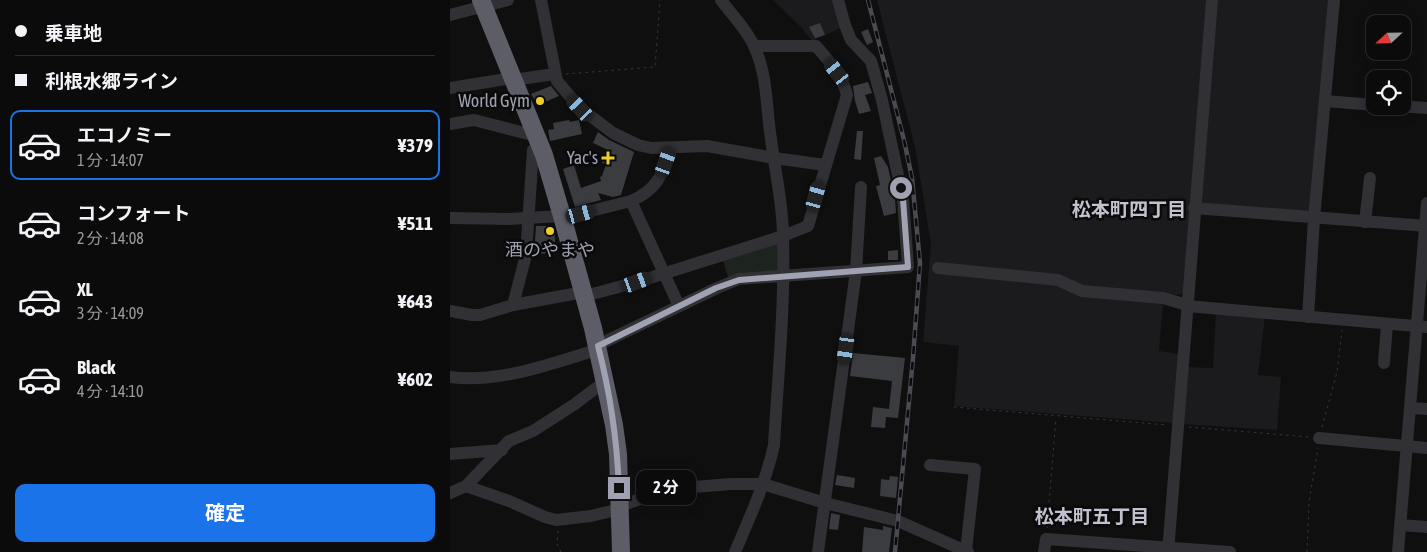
<!DOCTYPE html>
<html lang="ja">
<head>
<meta charset="utf-8">
<style>
	:root { --surface:#0b0b0c; --page:#141415; --text:#f1f3f6; --muted:#9a9b9d; --line:#2b2b2d; --accent:#1a73e8 }
	body { margin:0; font-family:"Asap Condensed","Noto Sans JP",sans-serif; background:var(--page); color:var(--text); height:100vh; display:flex; flex-direction:column; font-size:19px; white-space:nowrap }
	* { box-sizing:border-box; margin:0 }
	p { font-size:16px; color:var(--muted) }
	.icon { flex:none; width:28px; height:28px; fill:none; stroke:currentColor; stroke-width:2; stroke-linecap:round; stroke-linejoin:round }
	.map { position:relative; flex:1; overflow:hidden }
	.details { display:flex; flex-direction:column; background:var(--surface); width:450px }
	.details>* { flex:none }
	.guide { display:grid; align-content:center; height:110px; padding:0 15px; background:var(--surface) }
	.needle { width:32px; rotate:248deg }
	.fabs { position:absolute; left:916px; top:15px; display:grid; gap:10px }
	.fabs a { display:grid; place-items:center; width:45px; height:45px; border-radius:10px; background:var(--surface); box-shadow:0 2px 12px #0003,0 0 0 1px var(--line); font-size:25px }
	.end { position:absolute; width:22px; height:22px; margin:-11px; border:6px solid #a0a2b1; background:#111; box-shadow:0 0 0 2px #111 }
	.from { border-radius:50% }
	.bubble { position:absolute; height:35px; border-radius:10px; background:var(--surface); box-shadow:0 2px 12px #0003,0 0 0 1px var(--line); font-size:16px; font-weight:700; line-height:35px; text-align:center }
	.car { position:absolute; width:15px; height:30px; margin:-15px -8px; border-radius:6px; box-shadow:0 0 4px 1px #0007; background:linear-gradient(#222 24%,#8ab4d8 0 40%,#222 0 76%,#8ab4d8 0 86%,#222 0) }
	.guide b { display:flex; align-items:center; gap:18px; height:48px; font-size:19px }
	.guide b+b { border-top:1px solid var(--line) }
	.guide i { width:12px; height:12px; background:var(--text) }
	ul { padding:0; list-style:none }
	li { display:flex; align-items:center; gap:15px; height:70px; margin:0 10px 8px; padding:0 5px; border:2px solid transparent; border-radius:10px }
	li div { flex:1 }
	li b { display:block; font-size:19px }
	li em { font-style:normal; font-weight:700 }
	li.selected { border-color:var(--accent) }
	li>.icon { width:45px; height:45px; stroke-width:1.5 }
	.button { display:flex; gap:10px; margin-top:auto; padding:10px 15px }
	.button a { flex:1; height:58px; border-radius:10px; background:var(--accent); color:#fff; font-size:20px; font-weight:700; line-height:58px; text-align:center }
	main { display:flex; flex:1; min-height:0 }
	.map>svg:first-child { display:block }
	.built { fill:#1b1b1d }
	.green { fill:#1d241f }
	.building { fill:#3b3c40 }
	.lines { fill:none; stroke-linecap:round; stroke-linejoin:round }
	.path { stroke:#36373c; stroke-width:1; stroke-dasharray:2.5 4; stroke-linecap:butt }
	.minor { stroke:#303035; stroke-width:12 }
	.highway { stroke:#5c5d66; stroke-width:18 }
	.rail-casing { stroke:#4a4b52; stroke-width:4.5 }
	.rail { stroke:#0a0a0b; stroke-width:2.5; stroke-dasharray:8; stroke-linecap:butt }
	.route { stroke:#a0a2b1; stroke-width:6 }
	.poi-dot { fill:#eccf2a; stroke:#0a0a0b; stroke-width:2 }
	.labels { text-anchor:middle; stroke-width:5; stroke-linejoin:round; paint-order:stroke }
	.poi-label { font-size:18px; fill:#a0a2b1; stroke:#0a0a0b; text-anchor:end }
	.neighbourhood-label { font-size:19px; font-weight:bold; fill:#c1c2cd; stroke:#0a0a0b }
</style>
</head>
<body>
<main>
<section class="details">
<div class="guide">
<b><i class="from"></i>乗車地</b>
<b><i></i>利根水郷ライン</b>
</div>
<ul>
<li class="selected"><svg class="icon" aria-label="car" viewBox="0 0 24 24"><path d="M5 17H2v-5l4-1 3-4h7l3 4 3 1v5h-3M9 17h6M6 11h13"/><circle cx="7" cy="17" r="2"/><circle cx="17" cy="17" r="2"/></svg><div><b>エコノミー</b><p>1 分 · 14:07</p></div><em>¥379</em></li>
<li><svg class="icon" aria-label="car" viewBox="0 0 24 24"><path d="M5 17H2v-5l4-1 3-4h7l3 4 3 1v5h-3M9 17h6M6 11h13"/><circle cx="7" cy="17" r="2"/><circle cx="17" cy="17" r="2"/></svg><div><b>コンフォート</b><p>2 分 · 14:08</p></div><em>¥511</em></li>
<li><svg class="icon" aria-label="car" viewBox="0 0 24 24"><path d="M5 17H2v-5l4-1 3-4h7l3 4 3 1v5h-3M9 17h6M6 11h13"/><circle cx="7" cy="17" r="2"/><circle cx="17" cy="17" r="2"/></svg><div><b>XL</b><p>3 分 · 14:09</p></div><em>¥643</em></li>
<li><svg class="icon" aria-label="car" viewBox="0 0 24 24"><path d="M5 17H2v-5l4-1 3-4h7l3 4 3 1v5h-3M9 17h6M6 11h13"/><circle cx="7" cy="17" r="2"/><circle cx="17" cy="17" r="2"/></svg><div><b>Black</b><p>4 分 · 14:10</p></div><em>¥602</em></li>
</ul>
<div class="button"><a>確定</a></div>
</section>
<div class="map">
<svg width="977" height="552" viewBox="0 0 977 552">
	<rect width="100%" height="100%" fill="#0f0f10"/>
	<g class="built">
		<path d="M323 0H385L393 27 362 41 352 28Z"/>
		<path d="M427 0H757L734 292 729 295 717 294 713 303 709 351 730 354 724 423 504 406 509 346 473 342 481 244 465 147Z"/>
		<path d="M766 0H881L861 215 748 206Z"/>
		<path d="M766 312 815 316 808 375 831 377 827 430 732 424 737 367 763 368Z"/>
	</g>
	<path class="green" d="M328 243V273L279 280 272 258Z"/>
	<g class="building">
		<path d="M370 23 375 35 365 38 359 27Z"/>
		<path d="M418 29 423 42 417 45 411 32Z"/>
		<path d="M418 82 422 93 415 95 421 111 409 114 405 101 403 86Z"/>
		<path d="M101 86 109 96 88 105 81 94Z"/>
		<path d="M119 120 120 122 129 120 132 134 100 141 98 130 104 129 103 123Z"/>
		<path d="M407 131H413L411 160 404 159Z"/>
		<path d="M148 132 159 140 184 152 171 195 163 197 148 193 151 200 125 207 113 169 124 165 131 188 151 181 150 177 152 176 156 164 152 163 156 149 143 143Z"/>
		<path d="M431 156 438 167 445 200 446 213 434 216 426 186 430 185 424 158Z"/>
		<path d="M86 226H104L106 253 84 254Z"/>
		<path d="M448 250V260H438V251Z"/>
		<path d="M403 353 455 358 448 418 436 417 435 428 421 427 423 407 439 409 442 381 400 376Z"/>
		<path d="M387 475 405 478 404 488 385 485Z"/>
		<path d="M440 476 448 477 446 498 430 496 431 479 439 480Z"/>
		<path d="M381 513 390 515 388 530 379 529Z"/>
		<path d="M433 526 442 528 439 552H412L414 527 433 530Z"/>
	</g>
	<g class="lines">
		<g class="path">
			<path d="M116 74 205 67 210 0"/>
			<path d="M504 407 717 425"/>
			<path d="M739 427 859 437"/>
			<path d="M872 427 887 372 892 330"/>
			<path d="M597 528 606 418"/>
			<path d="M108 531 107 544 111 552"/>
			<path d="M857 552 859 502 868 448"/>
		</g>
		<g class="minor">
			<path d="M91 0 107 81 130 108 163 133 188 145 201 148 257 146 324 158 375 165"/>
			<path d="M271 0C282 15 297 30 304 46 318 76 316 108 321 139 325 172 333 203 333 237 335 306 328 376 324 445 316 482 300 517 285 552"/>
			<path d="M0 15 58 0"/>
			<path d="M63 80 105 74"/>
			<path d="M0 88 62 78"/>
			<path d="M875 101 925 105"/>
			<path d="M948 106 977 108"/>
			<path d="M0 124 24 120 86 136"/>
			<path d="M181 201 229 306"/>
			<path d="M744 208 977 226"/>
			<path d="M0 218 59 219 112 216"/>
			<path d="M113 218 181 201C208 189 212 175 221 148"/>
			<path d="M915 222 920 178"/>
			<path d="M488 268 608 280 632 291 713 298 737 305"/>
			<path d="M135 296 187 282 333 236 358 226 397 95C392 75 379 61 366 46H304"/>
			<path d="M63 305 76 255 83 150 89 145"/>
			<path d="M737 306 977 327"/>
			<path d="M0 311 22 315H30L63 305 134 292"/>
			<path d="M858 317 864 219 884 0"/>
			<path d="M148 345 267 288 289 279 458 267 453 199 432 100 421 61 401 40 395 25 388 0"/>
			<path d="M934 363 937 324"/>
			<path d="M0 377C47 384 104 363 149 349"/>
			<path d="M960 408 977 409"/>
			<path d="M869 438 977 448"/>
			<path d="M0 454 52 450"/>
			<path d="M480 465 525 469 516 551"/>
			<path d="M16 486 59 501 95 517 106 520 141 516 170 509"/>
			<path d="M0 493 16 486 59 441 83 431 125 404 146 388 156 384"/>
			<path d="M170 506 219 489 281 484H313L375 503 448 521 518 552"/>
			<path d="M950 525 977 527"/>
			<path d="M368 552 406 271 411 187"/>
			<path d="M594 552 596 539 780 552"/>
			<path d="M718 552 762 0"/>
			<path d="M948 552 977 203"/>
		</g>
		<path class="highway" d="M31 0 94 155 112 216 143 328 164 425 168 454 171 552"/>
		<defs>
			<path id="rail" d="M418 0 454 140 462 178 470 263 463 358 445 552"/>
		</defs>
		<use href="#rail" class="rail-casing"/>
		<use href="#rail" class="rail"/>
	</g>
	<g class="lines">
		<path class="route" d="M169 488C167 440 160 392 148 346L266 288 289 280 458 267 453 199 451 188"/>
	</g>
	<g class="poi-dot">
		<circle cx="90" cy="101" r="5"/>
		<path d="M155.5 150.5h5v5h5v5h-5v5h-5v-5h-5v-5h5z"/>
		<circle cx="100" cy="231" r="5"/>
	</g>
	<g class="labels">
		<g class="poi-label">
			<text x="80" y="107">World Gym</text>
			<text x="148" y="164">Yac's</text>
			<text x="100" y="256" text-anchor="middle">酒のやまや</text>
		</g>
		<g class="neighbourhood-label">
			<text x="679" y="216">松本町四丁目</text>
			<text x="642" y="523">松本町五丁目</text>
		</g>
	</g>
</svg>
<div class="fabs">
<a><svg class="needle" viewBox="-14 -14 28 28"><path d="M0-13l5 13h-10z" fill="#e53935"/><path d="M0 13l5-13h-10z" fill="#9a9b9d"/></svg></a>
<a><svg class="icon" aria-label="locate" viewBox="0 0 24 24"><circle cx="12" cy="12" r="6"/><path d="M12 2v4M12 18v4M2 12h4M18 12h4"/></svg></a>
</div>
<i class="end from" style="left:451px;top:188px"></i>
<i class="end" style="left:169px;top:488px"></i>
<div class="bubble" style="left:186px;top:470px;width:60px">2 分</div>
<i class="car" style="left:387px;top:72px;rotate:322deg"></i>
<i class="car" style="left:130px;top:108px;rotate:317deg"></i>
<i class="car" style="left:216px;top:162px;rotate:20deg"></i>
<i class="car" style="left:366px;top:196px;rotate:16deg"></i>
<i class="car" style="left:131px;top:214px;rotate:75deg"></i>
<i class="car" style="left:187px;top:282px;rotate:70deg"></i>
<i class="car" style="left:396px;top:349px;rotate:188deg"></i>
</div>
</main>
</body>
</html>
